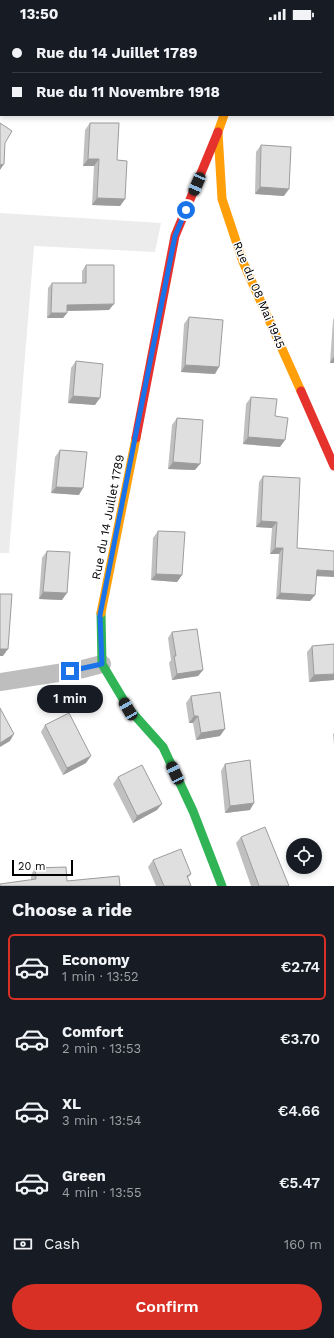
<!DOCTYPE html>
<html lang="en">
<head>
<meta charset="utf-8">
<style>
	:root { --surface:#171b24; --page:#242831; --text:#f1f3f6; --muted:#9ea1a6; --line:#363941; --accent:#d93025 }
	body { margin:0; font-family:"Work Sans",sans-serif; background:var(--page); color:var(--text); height:100vh; display:flex; flex-direction:column; font-size:15px; white-space:nowrap }
	* { box-sizing:border-box; margin:0 }
	p { font-size:13px; color:var(--muted) }
	.icon { flex:none; width:22px; height:22px; fill:none; stroke:currentColor; stroke-width:2; stroke-linecap:round; stroke-linejoin:round }
	.map { position:relative; height:858px; overflow:hidden }
	.side { display:flex; flex-direction:column; background:var(--surface); flex:1 }
	.side>* { flex:none }
	.top-card { position:absolute; left:0px; top:0px; width:334px; height:88px; box-shadow:0 2px 6px #0003; display:grid; align-content:center; height:88px; padding:0 12px; background:var(--surface) }
	.fabs { position:absolute; left:286px; top:810px; display:grid; gap:8px }
	.fabs a { display:grid; place-items:center; width:36px; height:36px; border-radius:50%; background:var(--surface); box-shadow:0 2px 6px #0003; font-size:20px }
	.scale { position:absolute; left:12px; bottom:10px; width:61px; box-sizing:border-box; padding-left:4px; border:2px solid #000; border-top:0; font-size:11px; line-height:14px; white-space:nowrap; color:#000; -webkit-text-stroke:3px #fff; paint-order:stroke }
	.end { position:absolute; width:18px; height:18px; margin:-9px; border:5px solid #1a73e8; background:#fff; box-shadow:0 0 0 2px #fff }
	.from { border-radius:50% }
	.bubble { position:absolute; height:28px; border-radius:14px; background:var(--surface); box-shadow:0 2px 6px #0003; font-size:13px; font-weight:600; line-height:28px; text-align:center }
	.car { position:absolute; width:12px; height:24px; margin:-12px -6px; border-radius:5px; box-shadow:0 0 3px 1px #0007; background:linear-gradient(#222 24%,#8ab4d8 0 40%,#222 0 76%,#8ab4d8 0 86%,#222 0) }
	.top-card b { display:flex; align-items:center; gap:14px; height:38px; font-size:15px }
	.top-card b+b { border-top:1px solid var(--line) }
	.top-card i { width:10px; height:10px; background:var(--text) }
	ul { padding:0; list-style:none }
	li { display:flex; align-items:center; gap:12px; height:66px; margin:0 8px 6px; padding:0 4px; border:2px solid transparent; border-radius:6px }
	li div { flex:1 }
	li b { display:block; font-size:15px }
	li em { font-style:normal; font-weight:600 }
	li.active { border-color:var(--accent) }
	li>.icon { width:36px; height:36px; stroke-width:1.5 }
	h2 { padding:0 12px; font-size:18px; line-height:48px }
	.pay { display:flex; align-items:center; gap:10px; height:44px; padding:0 12px; font-size:15px }
	.pay p { margin-inline-start:auto }
	.action { display:flex; gap:8px; margin-top:auto; padding:8px 12px }
	.action a { flex:1; height:46px; border-radius:24px; background:var(--accent); color:#fff; font-size:16px; font-weight:600; line-height:46px; text-align:center }
	.status { display:flex; justify-content:space-between; align-items:center; height:28px; padding:0 20px; background:var(--surface); direction:ltr }
	.status svg { height:11px; fill:currentColor }
	.map>svg:first-child { display:block }
	.green { fill:#ececec }
	.lines { fill:none; stroke-linecap:round; stroke-linejoin:round }
	.street { stroke:#bebebe; stroke-width:18 }
	.fast { stroke:#30b455; stroke-width:9 }
	.slow { stroke:#ff9f0a; stroke-width:9 }
	.jam { stroke:#e5322d; stroke-width:9 }
	.wall { fill:#c0c0c0 }
	.shaded-wall { fill:#9c9c9c }
	.building { fill:#dfdfdf; stroke:#9c9c9c }
	.route { stroke:#1a73e8; stroke-width:5 }
	.labels { text-anchor:middle; stroke-width:3; stroke-linejoin:round; paint-order:stroke }
	.street-label { font-size:12px; fill:#000; stroke:#fff }
</style>
</head>
<body>
<div class="status"><b>13:50</b><svg viewBox="0 0 49 12"><path d="M0 12V9h3v3zM5 12V6h3v6zM10 12V3h3v9zM15 12V0h3v12zM26 1h20v11H26zM47 4h2v5h-2z"/></svg></div>
<div class="map">
<svg width="334" height="858" viewBox="0 0 334 858">
	<rect width="100%" height="100%" fill="#fff"/>
	<g class="green">
		<path d="M23 0H218V1Z"/>
		<path d="M0 185 161 195 155 224 34 218 9 525H0Z"/>
	</g>
	<g class="lines">
		<g class="street">
			<path d="M251 1V0"/>
			<path d="M0 654 83 641 102 636"/>
		</g>
		<path class="fast" d="M101 585 102 636 129 681 163 719 193 783 222 858"/>
		<g class="slow">
			<path d="M224 87 218 104 222 171 243 234 301 363"/>
			<path d="M101 585 136 410"/>
		</g>
		<g class="jam">
			<path d="M301 363 334 438"/>
			<path d="M136 410 175 208 218 104"/>
		</g>
	</g>
	<g class="wall">
		<path d="M90 95 117 132 125 171 120 178 92 177 94 138H83L85 102Z"/>
		<path d="M261 117 284 168 255 166 256 124Z"/>
		<path d="M86 237 109 282 67 283V285L63 290H47L48 260 52 255H82V243Z"/>
		<path d="M189 289 215 346 181 344 184 296Z"/>
		<path d="M334 290V335H330L333 292Z"/>
		<path d="M76 333 95 377 68 375 71 340Z"/>
		<path d="M251 369 275 388 280 419 243 416 246 376Z"/>
		<path d="M177 390 195 442 168 441 172 397Z"/>
		<path d="M60 422 79 467 51 465 55 429Z"/>
		<path d="M263 448 297 520 316 548 315 567 310 573 276 571 279 526H270L272 500 256 499 259 454Z"/>
		<path d="M158 503 182 547 177 554 151 552 153 510Z"/>
		<path d="M47 523 62 572 39 571 42 530Z"/>
		<path d="M172 604 203 642 198 648 172 652 169 635 171 632 168 610Z"/>
		<path d="M312 618 334 652 309 654 307 624Z"/>
		<path d="M191 668 220 708 196 712 193 695H189L186 675Z"/>
		<path d="M45 697 86 735 63 747 41 704Z"/>
		<path d="M334 705V717L333 706Z"/>
		<path d="M225 736 250 782 225 785 221 743Z"/>
		<path d="M118 749 157 782 133 795 113 756Z"/>
		<path d="M241 809 289 858H251L236 815Z"/>
		<path d="M153 832 191 846 188 850 191 858H156L148 839Z"/>
		<path d="M35 840 67 853 31 852V847Z"/>
	</g>
	<g class="shaded-wall">
		<path d="M88 131H99L94 138H83Z"/>
		<path d="M4 136 0 142V137Z"/>
		<path d="M260 159 289 161 284 168 255 166Z"/>
		<path d="M97 170 125 171 120 178 92 177Z"/>
		<path d="M114 276 109 282 63 283 67 277Z"/>
		<path d="M51 285H67L63 290H47Z"/>
		<path d="M334 328V335H330Z"/>
		<path d="M185 337 219 339 215 346 181 344Z"/>
		<path d="M73 368 100 370 95 377 68 375Z"/>
		<path d="M248 409 285 412 280 419 243 416Z"/>
		<path d="M173 434 200 436 195 442 168 441Z"/>
		<path d="M56 459 83 460 79 467 51 465Z"/>
		<path d="M261 493 277 494 272 500 256 499Z"/>
		<path d="M275 520H283L279 526H270Z"/>
		<path d="M317 542 334 543V549L313 548Z"/>
		<path d="M156 546 182 547 177 554 151 552Z"/>
		<path d="M43 564 67 565 62 572 39 571Z"/>
		<path d="M280 565 315 567 310 573 276 571Z"/>
		<path d="M0 621H8L3 628H0Z"/>
		<path d="M203 642 198 648 172 652 177 646Z"/>
		<path d="M334 646V652L309 654 314 647Z"/>
		<path d="M194 688H198L193 695H189Z"/>
		<path d="M225 701 220 708 196 712 201 705Z"/>
		<path d="M14 706 10 713 0 719V715Z"/>
		<path d="M91 728 86 735 63 747 67 740Z"/>
		<path d="M254 775 250 782 225 785 230 778Z"/>
		<path d="M162 776 157 782 133 795 137 788Z"/>
	</g>
	<g class="building">
		<path d="M0 95 12 103 5 115 4 136 0 137Z"/>
		<path d="M90 95H119L117 132 127 133 125 171 97 170 99 131H88Z"/>
		<path d="M261 117 291 119 289 161 260 159Z"/>
		<path d="M86 237H114V276L67 277V285H51L52 255H86Z"/>
		<path d="M189 289 223 292 219 339 185 337Z"/>
		<path d="M76 333 103 336 100 370 73 368Z"/>
		<path d="M251 369 277 371 275 388 288 390 285 412 248 409Z"/>
		<path d="M177 390 203 392 200 436 173 434Z"/>
		<path d="M60 422 87 424 83 460 56 459Z"/>
		<path d="M263 448 300 450 297 520 334 523V543L317 542 315 567 280 565 283 520H275L277 494 261 493Z"/>
		<path d="M158 503 185 504 182 547 156 546Z"/>
		<path d="M47 523 70 524 67 565 43 564Z"/>
		<path d="M0 566H12L8 621H0Z"/>
		<path d="M197 601 203 642 177 646 174 628H176L172 604Z"/>
		<path d="M334 616V646L314 647 312 618Z"/>
		<path d="M220 664 225 701 201 705 198 688H194L191 668Z"/>
		<path d="M0 680 14 706 0 715Z"/>
		<path d="M69 685 91 728 67 740 45 697Z"/>
		<path d="M250 732 254 775 230 778 225 736Z"/>
		<path d="M142 737 162 776 137 788 118 749Z"/>
		<path d="M265 799 289 858H259L241 809Z"/>
		<path d="M181 821 191 846 187 848 191 858H164L153 832Z"/>
		<path d="M66 839 67 853 119 848 120 858H0V856L36 851 35 840Z"/>
	</g>
	<g class="lines">
		<path class="route" d="M70 643 102 636 100 587 175 208 186 182"/>
	</g>
	<g class="labels">
		<g class="street-label">
			<text transform="translate(259 267) rotate(67)" y="4">Rue du 08 Mai 1945</text>
			<text transform="translate(108 489) rotate(-79)" y="4">Rue du 14 Juillet 1789</text>
		</g>
	</g>
</svg>
<div class="fabs">
<a><svg class="icon" aria-label="locate" viewBox="0 0 24 24"><circle cx="12" cy="12" r="6"/><path d="M12 2v4M12 18v4M2 12h4M18 12h4"/></svg></a>
</div>
<div class="scale">20 m</div>
<i class="end from" style="left:186px;top:182px"></i>
<i class="end" style="left:70px;top:643px"></i>
<div class="bubble" style="left:37px;top:657px;width:66px">1 min</div>
<i class="car" style="left:197px;top:156px;rotate:203deg"></i>
<i class="car" style="left:128px;top:681px;rotate:330deg"></i>
<i class="car" style="left:175px;top:745px;rotate:335deg"></i>
<div class="top-card">
<b><i class="from"></i>Rue du 14 Juillet 1789</b>
<b><i></i>Rue du 11 Novembre 1918</b>
</div>
</div>
<section class="side">
<h2>Choose a ride</h2>
<ul>
<li class="active"><svg class="icon" aria-label="car" viewBox="0 0 24 24"><path d="M5 17H2v-5l4-1 3-4h7l3 4 3 1v5h-3M9 17h6M6 11h13"/><circle cx="7" cy="17" r="2"/><circle cx="17" cy="17" r="2"/></svg><div><b>Economy</b><p>1 min · 13:52</p></div><em>€2.74</em></li>
<li><svg class="icon" aria-label="car" viewBox="0 0 24 24"><path d="M5 17H2v-5l4-1 3-4h7l3 4 3 1v5h-3M9 17h6M6 11h13"/><circle cx="7" cy="17" r="2"/><circle cx="17" cy="17" r="2"/></svg><div><b>Comfort</b><p>2 min · 13:53</p></div><em>€3.70</em></li>
<li><svg class="icon" aria-label="car" viewBox="0 0 24 24"><path d="M5 17H2v-5l4-1 3-4h7l3 4 3 1v5h-3M9 17h6M6 11h13"/><circle cx="7" cy="17" r="2"/><circle cx="17" cy="17" r="2"/></svg><div><b>XL</b><p>3 min · 13:54</p></div><em>€4.66</em></li>
<li><svg class="icon" aria-label="car" viewBox="0 0 24 24"><path d="M5 17H2v-5l4-1 3-4h7l3 4 3 1v5h-3M9 17h6M6 11h13"/><circle cx="7" cy="17" r="2"/><circle cx="17" cy="17" r="2"/></svg><div><b>Green</b><p>4 min · 13:55</p></div><em>€5.47</em></li>
</ul>
<div class="pay"><svg class="icon" aria-label="cash" viewBox="0 0 24 24"><path d="M3 7h18v10H3z"/><circle cx="12" cy="12" r="2"/></svg>Cash<p>160 m</p></div>
<div class="action"><a>Confirm</a></div>
</section>
</body>
</html>
